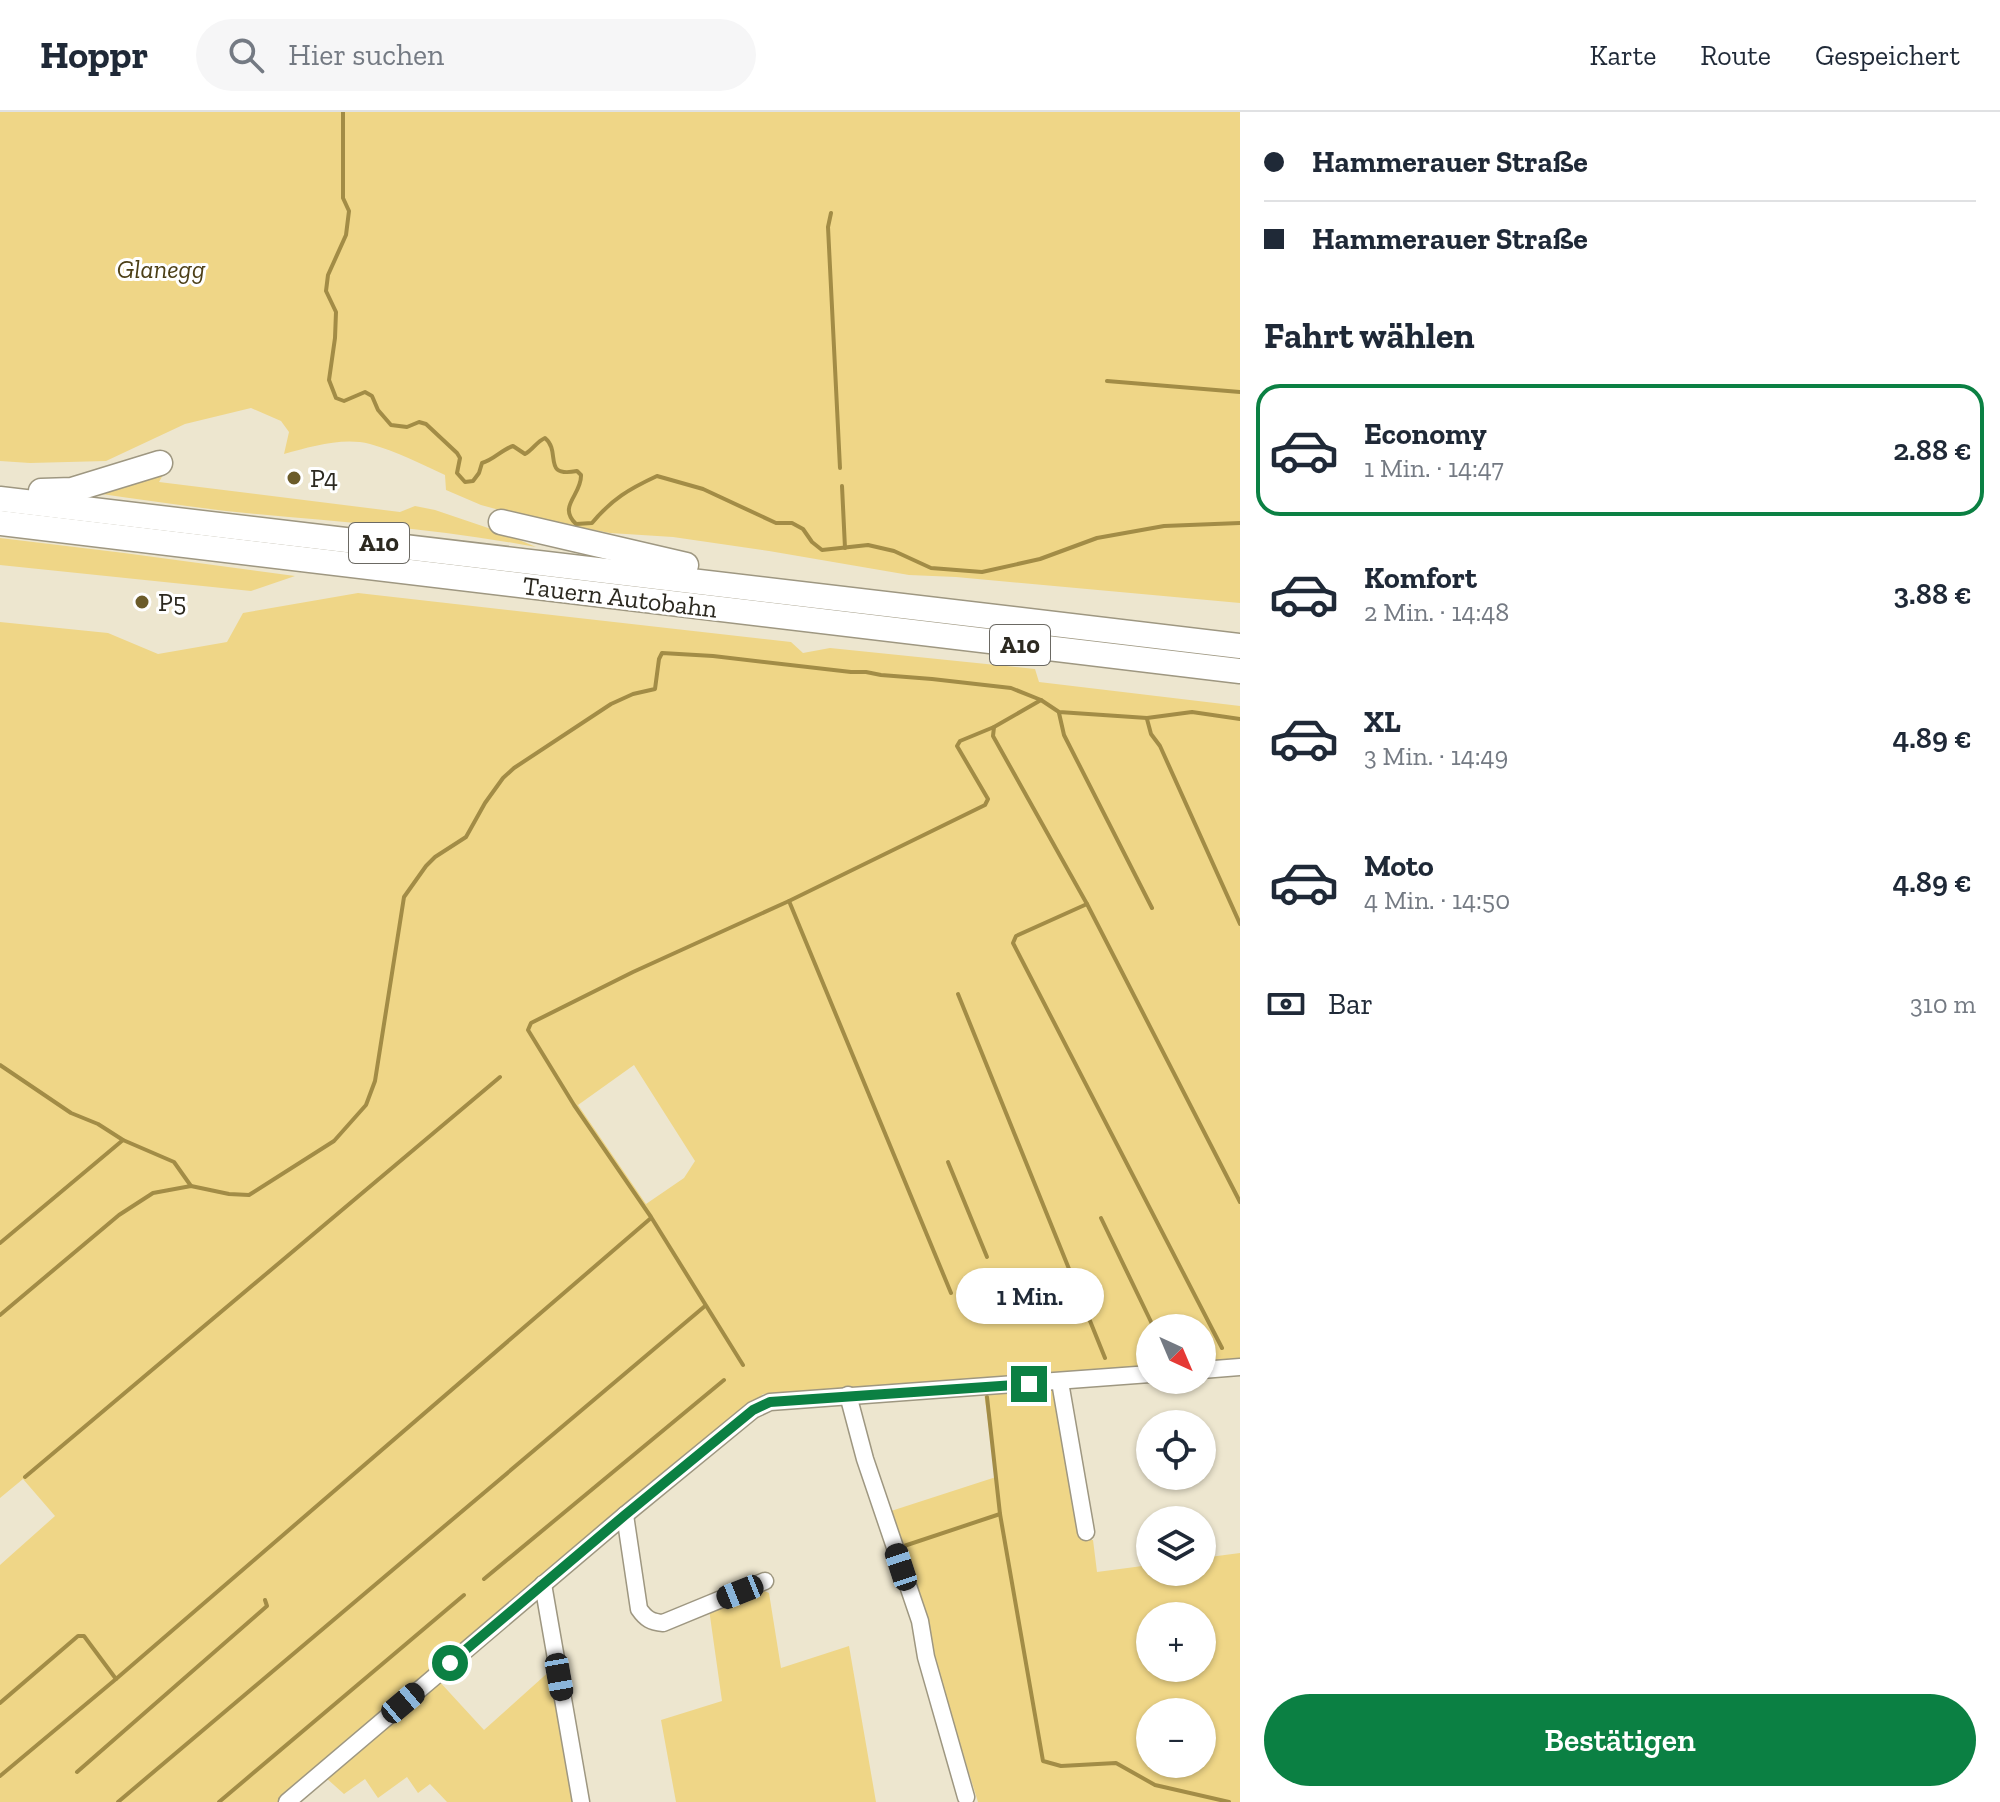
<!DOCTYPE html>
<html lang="de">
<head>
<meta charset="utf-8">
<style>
	:root { --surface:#fff; --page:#f6f6f7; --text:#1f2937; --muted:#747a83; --line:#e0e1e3; --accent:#0b8043 }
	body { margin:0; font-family:"Zilla Slab",serif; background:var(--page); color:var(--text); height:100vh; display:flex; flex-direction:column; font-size:30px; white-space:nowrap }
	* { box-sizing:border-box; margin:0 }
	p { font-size:26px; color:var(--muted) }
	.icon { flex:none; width:44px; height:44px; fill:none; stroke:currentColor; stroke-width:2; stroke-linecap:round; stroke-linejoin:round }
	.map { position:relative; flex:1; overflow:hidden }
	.details { display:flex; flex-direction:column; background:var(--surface); width:760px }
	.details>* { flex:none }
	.banner { display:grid; align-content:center; height:176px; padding:0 24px; background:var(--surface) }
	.needle { width:52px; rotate:136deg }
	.buttons { position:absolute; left:1136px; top:1202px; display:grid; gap:16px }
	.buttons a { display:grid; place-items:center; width:80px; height:80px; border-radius:50%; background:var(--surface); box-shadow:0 2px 6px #0004; font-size:40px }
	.end { position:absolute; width:36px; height:36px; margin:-18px; border:10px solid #0b8043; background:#fff; box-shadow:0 0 0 4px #fff }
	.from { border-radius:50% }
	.bubble { position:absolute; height:56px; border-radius:28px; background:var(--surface); box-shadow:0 2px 6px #0004; font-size:26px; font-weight:600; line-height:56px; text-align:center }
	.car { position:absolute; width:24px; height:48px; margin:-24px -12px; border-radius:10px; box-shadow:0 0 6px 2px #0007; background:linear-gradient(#222 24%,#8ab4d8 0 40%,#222 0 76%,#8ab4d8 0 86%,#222 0) }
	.banner b { display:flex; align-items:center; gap:28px; height:76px; font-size:30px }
	.banner b+b { border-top:2px solid var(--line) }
	.banner i { width:20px; height:20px; background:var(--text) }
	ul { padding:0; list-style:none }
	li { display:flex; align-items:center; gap:24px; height:132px; margin:0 16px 12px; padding:0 8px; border:4px solid transparent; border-radius:24px }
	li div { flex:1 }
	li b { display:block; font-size:30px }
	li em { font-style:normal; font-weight:600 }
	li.current { border-color:var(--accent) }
	li>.icon { width:72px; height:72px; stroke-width:1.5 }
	h2 { padding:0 24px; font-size:36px; line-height:96px }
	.pay { display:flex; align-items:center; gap:20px; height:88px; padding:0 24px; font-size:30px }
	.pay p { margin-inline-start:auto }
	.cta { display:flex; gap:16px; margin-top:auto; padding:16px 24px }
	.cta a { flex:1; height:92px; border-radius:48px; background:var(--accent); color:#fff; font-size:32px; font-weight:600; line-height:92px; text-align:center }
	header { display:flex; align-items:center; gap:48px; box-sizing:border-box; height:112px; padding:0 40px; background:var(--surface); border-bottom:2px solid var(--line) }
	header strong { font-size:38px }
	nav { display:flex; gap:44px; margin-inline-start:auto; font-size:28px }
	.search { width:560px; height:72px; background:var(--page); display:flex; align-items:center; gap:20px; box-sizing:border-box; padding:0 28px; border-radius:44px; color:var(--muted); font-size:30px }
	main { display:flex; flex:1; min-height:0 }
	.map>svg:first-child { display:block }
	.green { fill:#efd687; fill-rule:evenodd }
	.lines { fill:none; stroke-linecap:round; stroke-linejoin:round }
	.stream { stroke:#a28c46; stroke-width:4 }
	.minor-casing { stroke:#9e9781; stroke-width:19 }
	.highway-casing { stroke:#9e9781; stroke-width:27 }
	.minor { stroke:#fff; stroke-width:16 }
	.highway { stroke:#fff; stroke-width:24 }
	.route { stroke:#0b8043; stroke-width:10 }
	.poi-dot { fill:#6b5b29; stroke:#fff; stroke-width:3 }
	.labels { text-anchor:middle; stroke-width:6; stroke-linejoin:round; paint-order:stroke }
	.shield { fill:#fff; stroke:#6b6963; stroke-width:2 }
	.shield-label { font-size:24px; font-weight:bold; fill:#2c2920 }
	.park-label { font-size:26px; font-style:italic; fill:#4c3f16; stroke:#fff }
	.poi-label { font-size:26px; fill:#2c2920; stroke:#fff; text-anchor:start }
	.street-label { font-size:26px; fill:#2c2920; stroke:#fff }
</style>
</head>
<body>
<header>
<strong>Hoppr</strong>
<div class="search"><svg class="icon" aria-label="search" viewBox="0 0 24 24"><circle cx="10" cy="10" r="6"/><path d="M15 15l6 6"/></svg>Hier suchen</div>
<nav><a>Karte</a><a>Route</a><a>Gespeichert</a></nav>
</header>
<main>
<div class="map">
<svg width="1240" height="1690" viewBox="0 0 1240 1690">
	<rect width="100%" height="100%" fill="#ede6cf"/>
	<g class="green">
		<path d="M0 0H1240V491L956 465 909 463 769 439 673 425 610 421 525 405 481 393 446 378 445 363C421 352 396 339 370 332 342 325 311 335 284 342L289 320 281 309 251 296 185 312 106 349 30 351 0 349Z"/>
		<path d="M164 361 159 370 400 400 415 394 435 398 500 420 536 435C440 417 343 410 246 401 195 396 145 388 95 381Z"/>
		<path d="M0 426 124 441 295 464 251 479 0 453Z"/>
		<path d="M358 481 791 530 803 541 830 536 1035 557 1039 570 1240 594V1247L1202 1250V1216H1150V1254L1037 1262 980 1269 763 1282 286 1690H0V1453L55 1404 23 1367 0 1386V510L108 521 158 542 227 530 243 501ZM634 953 695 1049 684 1066 646 1092 578 993Z"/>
		<path d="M1054 1276 1085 1428H1093L1097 1460 1150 1453V1460H1202V1446L1240 1441V1690H978L888 1400 996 1365 984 1281ZM1150 1504H1202V1556H1150ZM1150 1600H1202V1652H1150Z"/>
		<path d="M762 1478 769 1481 781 1556 849 1534 876 1690H676L661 1608 722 1589 709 1497Z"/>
		<path d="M552 1557 573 1690H447L430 1672 418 1681 407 1665 378 1686 365 1667 344 1682 325 1665 438 1568 484 1618Z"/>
	</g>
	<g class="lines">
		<g class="stream">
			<path d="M343 0V86L349 99 346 123 328 163 326 179 336 200 335 226 329 268 336 286 344 289 365 280 372 284 378 298 391 313 407 315 419 310 426 312 457 341 460 346 457 361 465 370 473 369 479 361 482 351C495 347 501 338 513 334L525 342C533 338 536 330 545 326 562 340 541 366 577 359L581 363C582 383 557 394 576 412L592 411C612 387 629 377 657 364L703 377 776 411H792L803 417 812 430 822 438 868 433 894 439 931 456 982 460 1040 447 1097 426 1164 414 1240 411"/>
			<path d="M831 101 828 115 840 356"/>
			<path d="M1107 269 1240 280"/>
			<path d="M842 374 845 436"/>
			<path d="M1059 601 1064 623 1152 796"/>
			<path d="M1147 607 1151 622 1160 634 1240 812"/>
			<path d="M994 615 993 624 1087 792 1240 1090"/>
			<path d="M789 789 951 1181"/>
			<path d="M1087 792 1016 824 1013 831 1222 1236"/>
			<path d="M958 882 1105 1246"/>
			<path d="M0 953 71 1001 98 1012 123 1028 174 1050 191 1074"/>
			<path d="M948 1050 987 1145"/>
			<path d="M1101 1106 1154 1216"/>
			<path d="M0 1131 123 1028"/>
			<path d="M0 1203 119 1103 153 1081 191 1074 229 1082 249 1083 334 1029 366 993 375 969 404 785 426 754 435 745 466 725 485 691 503 666 514 656 611 592 633 582 655 577 659 547 662 541 713 544 851 560H866L881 563 932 567 1011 576 1041 588 1059 600 1147 606 1192 600 1240 607"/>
			<path d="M743 1253 651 1105 574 993 528 918 531 911 633 860 789 789 985 693 988 687 957 634 960 629 994 615 1041 588"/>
			<path d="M987 1285 1000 1402 1043 1649 1061 1654 1116 1651 1155 1673 1229 1690"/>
			<path d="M25 1365 500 965"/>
			<path d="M901 1435 1000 1402"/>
			<path d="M484 1467 724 1268"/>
			<path d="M0 1591 78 1524H84L116 1567"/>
			<path d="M77 1660 267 1494 265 1488"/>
			<path d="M0 1664 116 1567 651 1106"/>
			<path d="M118 1690 705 1194"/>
			<path d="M219 1690 464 1483"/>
		</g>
		<defs>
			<g id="minor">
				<path d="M1202 1258 1240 1255"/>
				<path d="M1060 1270 1086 1420"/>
				<path d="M848 1283 865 1347 920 1509 926 1545 966 1685"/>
				<path d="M625 1403 639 1497C646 1507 651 1510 663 1511L765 1469"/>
				<path d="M543 1472 581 1690"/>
				<path d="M287 1690 625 1403 753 1298 770 1290 1150 1262"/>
			</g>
			<g id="highway">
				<path d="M41 379 72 378 160 351"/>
				<path d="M0 387 1240 534"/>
				<path d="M501 410 686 453"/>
				<path d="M0 411 1240 559"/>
			</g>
		</defs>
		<use href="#minor" class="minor-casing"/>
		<use href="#highway" class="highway-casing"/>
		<use href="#minor" class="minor"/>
		<use href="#highway" class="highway"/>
	</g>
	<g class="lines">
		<path class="route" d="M450 1551 625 1403 753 1298 770 1290 1029 1272"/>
	</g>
	<g class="poi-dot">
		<circle cx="294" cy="366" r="8"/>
		<circle cx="142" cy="490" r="8"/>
	</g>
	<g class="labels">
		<g class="shield">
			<rect x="349" y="411" width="60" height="40" rx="6"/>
			<rect x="990" y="513" width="60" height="40" rx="6"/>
		</g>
		<g class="shield-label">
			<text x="379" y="439">A10</text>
			<text x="1020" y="541">A10</text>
		</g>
		<g class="park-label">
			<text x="161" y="166">Glanegg</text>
		</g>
		<g class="poi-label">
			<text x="310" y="375">P4</text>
			<text x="158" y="499">P5</text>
		</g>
		<g class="street-label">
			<text transform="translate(620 485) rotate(7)" y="9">Tauern Autobahn</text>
		</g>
	</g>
</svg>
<div class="buttons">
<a><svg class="needle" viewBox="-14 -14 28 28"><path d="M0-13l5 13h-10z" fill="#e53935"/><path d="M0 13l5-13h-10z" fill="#747a83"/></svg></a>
<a><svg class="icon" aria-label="locate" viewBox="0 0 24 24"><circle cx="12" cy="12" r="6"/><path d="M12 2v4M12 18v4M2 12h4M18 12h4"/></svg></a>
<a><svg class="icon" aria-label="layers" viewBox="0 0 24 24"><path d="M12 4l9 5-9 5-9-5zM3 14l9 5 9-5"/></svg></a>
<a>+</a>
<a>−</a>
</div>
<i class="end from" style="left:450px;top:1551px"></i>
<i class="end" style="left:1029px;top:1272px"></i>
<div class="bubble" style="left:956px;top:1156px;width:148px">1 Min.</div>
<i class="car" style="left:901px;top:1455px;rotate:342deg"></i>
<i class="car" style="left:740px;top:1480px;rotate:248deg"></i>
<i class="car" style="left:559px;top:1565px;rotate:170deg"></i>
<i class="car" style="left:403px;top:1591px;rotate:50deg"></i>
</div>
<section class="details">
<div class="banner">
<b><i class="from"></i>Hammerauer Straße</b>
<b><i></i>Hammerauer Straße</b>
</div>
<h2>Fahrt wählen</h2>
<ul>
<li class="current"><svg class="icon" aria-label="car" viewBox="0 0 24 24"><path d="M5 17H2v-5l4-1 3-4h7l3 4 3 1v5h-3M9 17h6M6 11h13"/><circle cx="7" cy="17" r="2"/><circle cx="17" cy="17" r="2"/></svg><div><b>Economy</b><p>1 Min. · 14:47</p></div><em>2.88 €</em></li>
<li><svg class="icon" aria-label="car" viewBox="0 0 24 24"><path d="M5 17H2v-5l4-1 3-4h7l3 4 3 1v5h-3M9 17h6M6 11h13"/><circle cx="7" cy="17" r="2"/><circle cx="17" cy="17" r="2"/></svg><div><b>Komfort</b><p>2 Min. · 14:48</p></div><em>3.88 €</em></li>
<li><svg class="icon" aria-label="car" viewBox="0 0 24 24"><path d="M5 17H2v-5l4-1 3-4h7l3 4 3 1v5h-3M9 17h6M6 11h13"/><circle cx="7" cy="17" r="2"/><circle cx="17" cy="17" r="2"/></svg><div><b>XL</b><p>3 Min. · 14:49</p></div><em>4.89 €</em></li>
<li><svg class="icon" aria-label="car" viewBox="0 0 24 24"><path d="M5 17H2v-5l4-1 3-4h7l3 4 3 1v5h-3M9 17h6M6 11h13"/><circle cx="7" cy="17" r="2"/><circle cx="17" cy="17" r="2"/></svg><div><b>Moto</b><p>4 Min. · 14:50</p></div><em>4.89 €</em></li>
</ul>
<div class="pay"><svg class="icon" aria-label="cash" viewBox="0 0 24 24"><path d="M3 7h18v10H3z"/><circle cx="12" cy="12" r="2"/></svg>Bar<p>310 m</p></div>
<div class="cta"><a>Bestätigen</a></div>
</section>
</main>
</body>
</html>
